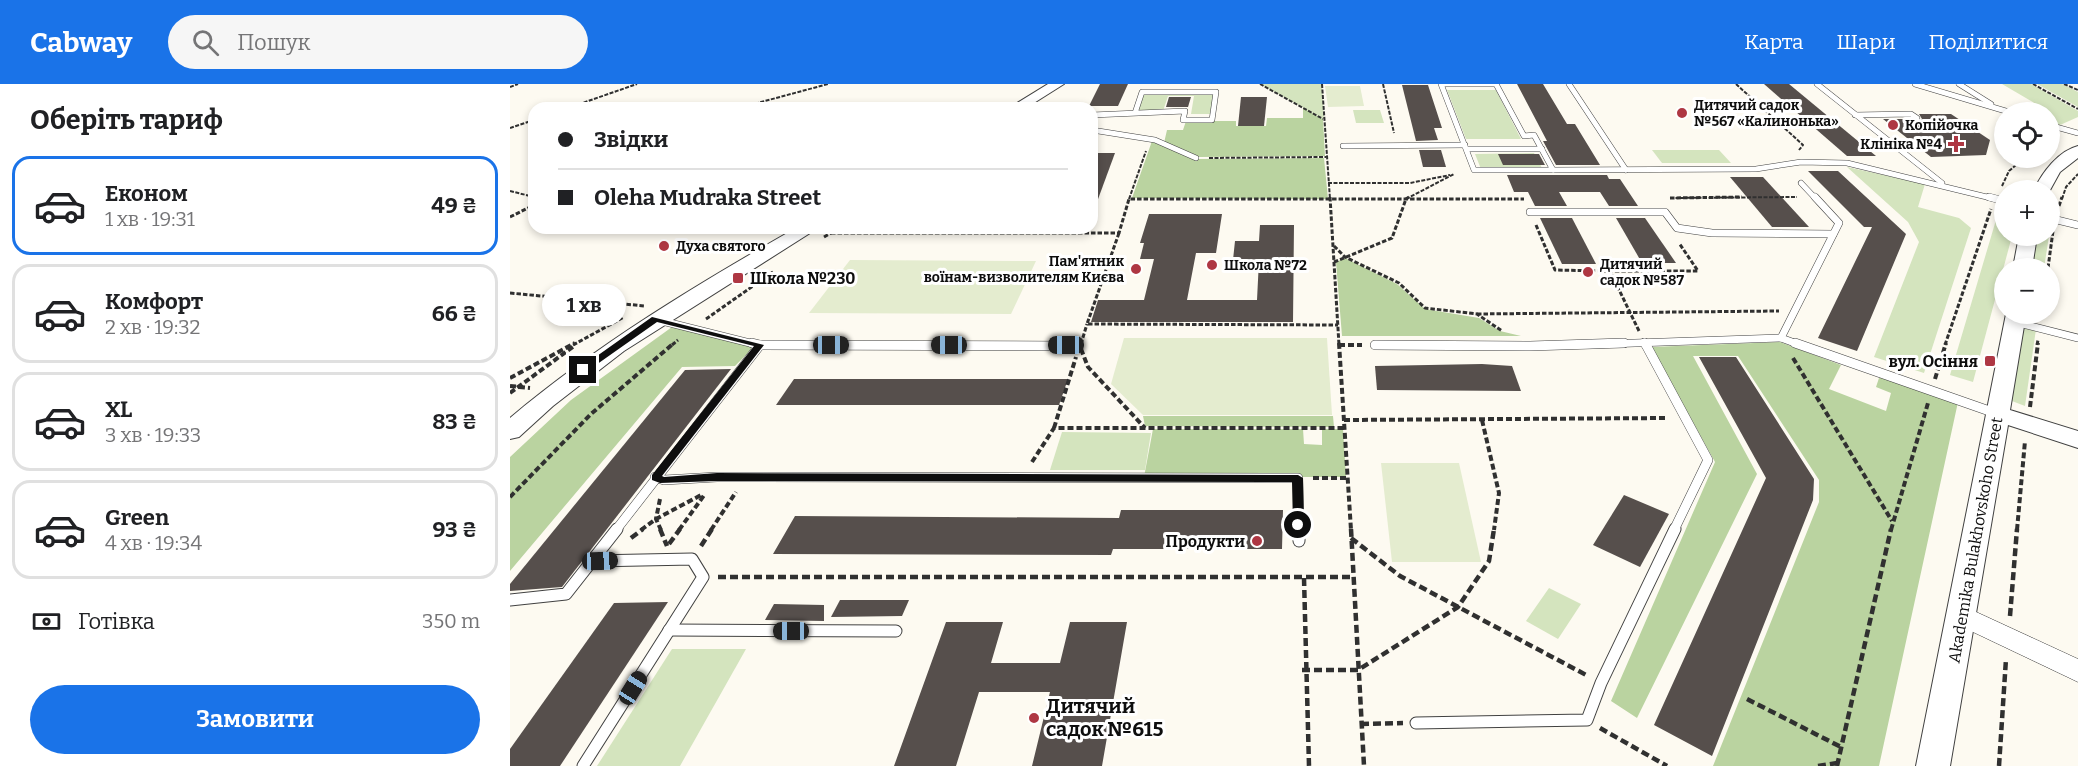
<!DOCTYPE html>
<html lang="uk">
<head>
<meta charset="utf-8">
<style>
	:root { --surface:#fff; --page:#f6f6f6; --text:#202124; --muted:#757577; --line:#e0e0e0; --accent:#1a73e8 }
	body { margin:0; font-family:Bitter,serif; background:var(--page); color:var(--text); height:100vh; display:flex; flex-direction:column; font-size:22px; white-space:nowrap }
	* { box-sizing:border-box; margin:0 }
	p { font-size:20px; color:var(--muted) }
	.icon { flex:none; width:33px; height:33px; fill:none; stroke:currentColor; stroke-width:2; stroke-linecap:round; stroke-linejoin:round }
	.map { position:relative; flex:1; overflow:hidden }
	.panel { display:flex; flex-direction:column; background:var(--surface); width:510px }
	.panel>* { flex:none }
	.top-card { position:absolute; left:18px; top:18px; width:570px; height:132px; border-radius:18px; box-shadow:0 3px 9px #0003; display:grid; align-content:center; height:132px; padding:0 30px; background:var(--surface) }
	.controls { position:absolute; left:1484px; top:18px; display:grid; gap:12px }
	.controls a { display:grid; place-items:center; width:66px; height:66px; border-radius:50%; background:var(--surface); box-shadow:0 3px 9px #0003; font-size:30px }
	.end { position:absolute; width:27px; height:27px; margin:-14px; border:8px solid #0e0e0e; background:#fff; box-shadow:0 0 0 3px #fff }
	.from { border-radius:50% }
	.bubble { position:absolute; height:42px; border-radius:21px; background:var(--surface); box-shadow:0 3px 9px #0003; font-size:20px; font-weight:700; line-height:42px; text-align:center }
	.car { position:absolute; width:18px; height:36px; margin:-18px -9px; border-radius:8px; box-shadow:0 0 4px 2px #0007; background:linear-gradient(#222 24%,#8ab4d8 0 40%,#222 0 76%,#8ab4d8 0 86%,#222 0) }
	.top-card b { display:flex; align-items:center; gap:21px; height:57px; font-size:22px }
	.top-card b+b { border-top:2px solid var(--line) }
	.top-card i { width:15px; height:15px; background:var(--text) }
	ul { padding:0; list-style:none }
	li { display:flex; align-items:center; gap:18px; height:99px; margin:0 12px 9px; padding:0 18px; border:3px solid var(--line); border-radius:18px }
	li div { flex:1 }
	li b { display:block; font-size:22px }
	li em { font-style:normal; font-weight:700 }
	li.current { border-color:var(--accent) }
	li>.icon { width:54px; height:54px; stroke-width:1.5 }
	h2 { padding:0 30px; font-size:27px; line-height:72px }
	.pay { display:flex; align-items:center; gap:15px; height:66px; padding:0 30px; font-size:22px }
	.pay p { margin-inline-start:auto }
	.cta { display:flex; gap:12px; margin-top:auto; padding:12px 30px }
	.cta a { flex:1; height:69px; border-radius:36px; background:var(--accent); color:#fff; font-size:24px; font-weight:700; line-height:69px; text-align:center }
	header { display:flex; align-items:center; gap:36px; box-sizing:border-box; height:84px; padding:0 30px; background:var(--accent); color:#fff }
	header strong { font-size:28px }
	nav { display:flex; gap:33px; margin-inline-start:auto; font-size:21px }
	.search { width:420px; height:54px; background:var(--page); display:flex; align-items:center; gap:15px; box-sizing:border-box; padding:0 21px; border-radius:33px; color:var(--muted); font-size:22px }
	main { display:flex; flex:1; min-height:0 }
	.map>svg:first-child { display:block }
	.green { fill:#d4e4be }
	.forest { fill:#bad3a0 }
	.pitch { fill:#e4eccf }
	.building { fill:#564f4c }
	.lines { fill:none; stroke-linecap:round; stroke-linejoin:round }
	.service-far3-casing { stroke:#414141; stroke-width:6 }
	.service-far2-casing { stroke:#414141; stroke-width:8 }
	.service-far1-casing { stroke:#414141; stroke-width:10 }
	.service-casing { stroke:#414141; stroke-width:13 }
	.minor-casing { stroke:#414141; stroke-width:1 }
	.tertiary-casing { stroke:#414141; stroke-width:2 }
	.path-far3 { stroke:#303030; stroke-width:2; stroke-dasharray:4 1.5; stroke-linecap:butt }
	.path-far2 { stroke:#303030; stroke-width:3; stroke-dasharray:4.5 2; stroke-linecap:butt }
	.path-far1 { stroke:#303030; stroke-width:4; stroke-dasharray:6 3; stroke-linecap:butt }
	.path { stroke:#303030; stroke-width:4.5; stroke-dasharray:8 4; stroke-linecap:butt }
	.service-far3 { stroke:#fff; stroke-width:5 }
	.service-far2 { stroke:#fff; stroke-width:7 }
	.service-far1 { stroke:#fff; stroke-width:9 }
	.service { stroke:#fff; stroke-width:11 }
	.minor { fill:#fff; fill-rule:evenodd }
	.tertiary { fill:#fff; fill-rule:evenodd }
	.route { fill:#0e0e0e }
	.poi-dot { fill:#ae3743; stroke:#fff; stroke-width:2 }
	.labels { text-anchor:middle; stroke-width:6; stroke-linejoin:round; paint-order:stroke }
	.far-poi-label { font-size:14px; font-weight:bold; fill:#0e0e0e; stroke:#fff; text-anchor:start }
	.poi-label { font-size:16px; font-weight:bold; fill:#0e0e0e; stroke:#fff; text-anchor:end }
	.street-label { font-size:16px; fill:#0e0e0e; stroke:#fff }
	.near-poi-label { font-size:20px; font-weight:bold; fill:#0e0e0e; stroke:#fff; text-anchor:start }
</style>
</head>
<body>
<header>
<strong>Cabway</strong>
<div class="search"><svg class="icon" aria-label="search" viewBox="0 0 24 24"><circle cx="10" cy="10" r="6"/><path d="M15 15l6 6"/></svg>Пошук</div>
<nav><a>Карта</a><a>Шари</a><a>Поділитися</a></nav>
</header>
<main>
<section class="panel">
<h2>Оберіть тариф</h2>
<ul>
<li class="current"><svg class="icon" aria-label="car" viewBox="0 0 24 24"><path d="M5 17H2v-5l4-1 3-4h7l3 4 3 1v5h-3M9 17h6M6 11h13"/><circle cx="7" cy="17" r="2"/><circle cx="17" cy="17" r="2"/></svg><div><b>Економ</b><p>1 хв · 19:31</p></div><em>49 ₴</em></li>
<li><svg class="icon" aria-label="car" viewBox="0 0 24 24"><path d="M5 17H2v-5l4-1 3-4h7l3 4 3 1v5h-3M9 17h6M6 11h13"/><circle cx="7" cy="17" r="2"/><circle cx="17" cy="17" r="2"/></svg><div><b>Комфорт</b><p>2 хв · 19:32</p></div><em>66 ₴</em></li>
<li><svg class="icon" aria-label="car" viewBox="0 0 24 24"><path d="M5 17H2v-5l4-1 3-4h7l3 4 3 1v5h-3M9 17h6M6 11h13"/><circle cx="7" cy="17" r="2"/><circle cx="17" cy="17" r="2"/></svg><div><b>XL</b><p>3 хв · 19:33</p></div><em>83 ₴</em></li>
<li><svg class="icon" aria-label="car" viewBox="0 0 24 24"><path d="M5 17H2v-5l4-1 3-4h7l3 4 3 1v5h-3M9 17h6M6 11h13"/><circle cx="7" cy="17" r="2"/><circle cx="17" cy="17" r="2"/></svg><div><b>Green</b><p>4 хв · 19:34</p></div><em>93 ₴</em></li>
</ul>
<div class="pay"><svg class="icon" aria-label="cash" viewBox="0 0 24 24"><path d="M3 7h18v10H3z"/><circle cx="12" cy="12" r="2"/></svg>Готівка<p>350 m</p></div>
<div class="cta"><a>Замовити</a></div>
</section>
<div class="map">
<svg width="1568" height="682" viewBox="0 0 1568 682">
	<rect width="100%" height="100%" fill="#fdfaf1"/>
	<g class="green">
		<path d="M750 0H812L814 35Z"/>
		<path d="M1492 0H1521L1568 27V33L1550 41 1539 38V28L1503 27 1502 24 1531 23Z"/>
		<path d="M1527 0H1552L1568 8V23Z"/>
		<path d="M937 6H986L1011 55H956Z"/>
		<path d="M634 9H704L700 30H681L684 12H658L653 27H627Z"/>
		<path d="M843 26H870L874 39H846Z"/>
		<path d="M1142 66H1209L1221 79H1152Z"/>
		<path d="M1024 69 1032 84 971 85 965 70Z"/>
		<path d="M1337 83 1415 100 1408 123 1449 134 1461 144 1414 289 1364 273 1409 158 1398 138Z"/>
		<path d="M1486 136 1494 138V152H1502L1463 298 1440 291Z"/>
		<path d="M1522 152H1539L1534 184H1516Z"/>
		<path d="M1506 241 1526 245 1515 322 1494 314Z"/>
		<path d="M552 348 641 349 635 386H540Z"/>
		<path d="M1039 504 1071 520 1048 555 1016 537Z"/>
		<path d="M162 565H236L170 682H87Z"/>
	</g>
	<g class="forest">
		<path d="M793 24 813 35 815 72 688 73 654 59 657 46H673L676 37H726V42H756L757 34H793Z"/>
		<path d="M642 57 686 75 814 74 818 115 622 114Z"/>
		<path d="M835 174 887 200 915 225 969 234 990 247 1011 252H832L826 178Z"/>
		<path d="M162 243 244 263 225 282 172 283 0 487V373L61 316Z"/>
		<path d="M1270 258 1331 281 1319 305 1376 327 1381 309 1366 303 1370 291 1448 318 1369 682H1203L1309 418V396L1228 272H1183L1247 390 1127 634 1101 617 1205 378 1141 263Z"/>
		<path d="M633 332H823L824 343 635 342Z"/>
		<path d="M643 345H793L794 360 812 361V345H833L836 393H634Z"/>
	</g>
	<g class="pitch">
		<path d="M815 2H850L854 22 818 23Z"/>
		<path d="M340 176 526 177 501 230 299 229Z"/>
		<path d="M614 254H817L822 331H633L601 300Z"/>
		<path d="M871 379H949L971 478H882Z"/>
	</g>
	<g class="building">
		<path d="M590 0H618L608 22H579Z"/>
		<path d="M1007 0H1033L1057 40H1065L1090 81H1046L1033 57H1037Z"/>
		<path d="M1254 0H1279L1366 72H1337Z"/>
		<path d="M892 1H918L932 44H924L928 56 906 57Z"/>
		<path d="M659 13H681L678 23H656Z"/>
		<path d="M731 13H757L754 42H728Z"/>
		<path d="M1409 30H1441L1480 56 1476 71 1421 73 1373 35H1400L1407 39 1412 35Z"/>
		<path d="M909 66H931L936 83H913Z"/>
		<path d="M582 69H605L584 126 582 125Z"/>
		<path d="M988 70H1029L1035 81H993Z"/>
		<path d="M1298 87H1328L1396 150 1347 267 1308 254 1362 143H1354Z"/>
		<path d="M997 91H1097L1099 95H1110L1128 122H1099L1090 108H1049L1057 122H1025L1018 108H1004Z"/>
		<path d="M1220 93H1253L1299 143H1262Z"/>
		<path d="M639 130H712L706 169H686L677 216H747L749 176H723L725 157H749L750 141H784L783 238H581L588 216H634L644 175H630L634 159H630Z"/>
		<path d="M1030 134H1062L1086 180H1052Z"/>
		<path d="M1106 134H1135L1166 179H1132Z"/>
		<path d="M1189 273H1226L1304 395 1303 416 1202 672 1144 641 1256 394Z"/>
		<path d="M972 280 1002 282 1011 307 867 306 865 282Z"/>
		<path d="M221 285 52 503 0 507V500L175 286Z"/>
		<path d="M284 295H558L549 321H266Z"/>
		<path d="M1114 411 1159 430 1130 483 1083 461Z"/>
		<path d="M611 426H773L772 465H603L601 471 263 470 285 432 609 434Z"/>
		<path d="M330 516H399L392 532 321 533Z"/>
		<path d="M158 518 50 682H0V665L104 519Z"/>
		<path d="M264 520 314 521V537L255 536Z"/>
		<path d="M436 538H493L481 579H550L560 538H617L592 682H522L540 608H469L446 682H384Z"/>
	</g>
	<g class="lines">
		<defs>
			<g id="service-far3">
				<path d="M931 0H986L1014 52 1024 51 1043 86H964Z"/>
				<path d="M1059 0 1116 86"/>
				<path d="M1307 0 1432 99"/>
				<path d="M1405 0 1499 28"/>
				<path d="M1449 0 1481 20"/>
				<path d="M582 31 675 27 673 36H702L706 8H632L625 29"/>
				<path d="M1345 31 1401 30 1407 34"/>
				<path d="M1539 41 1568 49"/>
				<path d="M582 46 645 56 686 74"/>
				<path d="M833 62 955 61"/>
				<path d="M957 65H1032"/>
				<path d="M1043 86 1246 85 1291 78 1337 79 1485 115"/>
				<path d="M1291 99 1306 115"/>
			</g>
			<g id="service-far2">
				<path d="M1479 113 1494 117"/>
				<path d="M1020 128H1155L1167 144 1202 149 1323 150"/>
				<path d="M1539 134 1568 141"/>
				<path d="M148 236 248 261"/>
				<path d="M1505 238 1568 254"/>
				<path d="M1134 258 1135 261"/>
				<path d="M1067 261 1271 254"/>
				<path d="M1290 261 1271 254 1329 139 1305 113"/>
			</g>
			<g id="service-far1">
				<path d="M242 259 250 261 556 262"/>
				<path d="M1135 259 1198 376 1164 446"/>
				<path d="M1285 259 1488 330"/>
				<path d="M865 261 1020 262 1114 259"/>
				<path d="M145 393 154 396 207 393 788 394 789 446"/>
				<path d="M106 446 250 261"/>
			</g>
			<g id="service">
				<path d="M789 445V457"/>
				<path d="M0 516 56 510 107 445"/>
				<path d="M159 546 386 547"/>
				<path d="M906 639 1077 636 1091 599 1165 445"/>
				<path d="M73 682 193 493 182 475 82 477"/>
			</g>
			<path id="minor" d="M1451 521 1568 575V598L1442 538 1439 531 1442 524Z"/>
			<g id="tertiary">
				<path d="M538 0H554L516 24H499Z"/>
				<path d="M1568 62V74L1550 88 1539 108 1524 106C1532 89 1548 67 1568 62Z"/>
				<path d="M286 144H308L114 267 43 322 9 353 0 355V334C88 260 186 201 286 144Z"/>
				<path d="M1509 152H1527L1522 184H1503Z"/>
				<path d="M1496 230H1516L1500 326 1568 347V364L1498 341 1440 682H1406Z"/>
			</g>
		</defs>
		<use href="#service-far3" class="service-far3-casing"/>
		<use href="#service-far2" class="service-far2-casing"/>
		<use href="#service-far1" class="service-far1-casing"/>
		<use href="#service" class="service-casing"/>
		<use href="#minor" class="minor-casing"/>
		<use href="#tertiary" class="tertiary-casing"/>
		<g class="path-far3">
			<path d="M750 0 813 35"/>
			<path d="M812 0 820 115"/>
			<path d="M873 0 884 49"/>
			<path d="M1226 0 1293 61 1289 66"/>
			<path d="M1523 0 1568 25"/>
			<path d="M1554 0 1568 6"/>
			<path d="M0 3 8 0"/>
			<path d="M58 24 127 0"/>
			<path d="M229 24 318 0"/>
			<path d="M0 44 24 36"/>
			<path d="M699 74 816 73"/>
			<path d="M818 99H900L940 91"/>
			<path d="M1492 102 1499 87 1514 74"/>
			<path d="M0 107 24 113"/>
			<path d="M1160 114 1287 113"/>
			<path d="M619 115 636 67"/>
			<path d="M896 115 944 90"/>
			<path d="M1552 115 1556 103 1568 90"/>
		</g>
		<g class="path-far2">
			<path d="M820 113 829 261"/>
			<path d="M1160 114 1232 113"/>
			<path d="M1549 122 1552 113"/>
			<path d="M0 133 24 121"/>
			<path d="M1026 141 1045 186 1100 187"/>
			<path d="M321 149H609L619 115H1014"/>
			<path d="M609 149 577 240 828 241"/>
			<path d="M314 153 329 144"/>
			<path d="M824 162 835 173 889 199 915 224 967 230 992 247"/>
			<path d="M824 178 882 154 896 115 899 113"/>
			<path d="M1538 184 1543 147"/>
			<path d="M0 209 135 222"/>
			<path d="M967 230 1269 227"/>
			<path d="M196 235 263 188"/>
			<path d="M1129 247 1100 187H1188L1169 159"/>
			<path d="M571 260 577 240"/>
			<path d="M63 261 114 233"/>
			<path d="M162 261 168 256"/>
			<path d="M1435 261 1481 125"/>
			<path d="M1527 261 1528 256"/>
		</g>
		<g class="path-far1">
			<path d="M829 259 841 446"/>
			<path d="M829 261H852"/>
			<path d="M571 265 578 283 635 344"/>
			<path d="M1283 274 1382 437"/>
			<path d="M0 294 65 259"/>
			<path d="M1425 295 1436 259"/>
			<path d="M0 302 20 304"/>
			<path d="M0 309 64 262"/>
			<path d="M1520 323 1528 259"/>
			<path d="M834 336 1158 334"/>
			<path d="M972 336 989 409 984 446"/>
			<path d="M544 344 566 273"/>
			<path d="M522 378 544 344H835"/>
			<path d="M803 394H838"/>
			<path d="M0 413 81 330 164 259"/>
			<path d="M150 415 146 435 151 446"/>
			<path d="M131 446 146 435 193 410"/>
			<path d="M169 446 195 410"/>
			<path d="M201 446 226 408"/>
			<path d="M1381 446 1418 319"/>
			<path d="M1507 446 1515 357"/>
		</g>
		<g class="path">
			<path d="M150 445 157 462"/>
			<path d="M841 445 854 682"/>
			<path d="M121 454 133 445"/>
			<path d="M841 454 890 492 1078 592"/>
			<path d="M159 460 170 445"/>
			<path d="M191 462 202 445"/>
			<path d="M208 493H843"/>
			<path d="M794 494 799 682"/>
			<path d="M1500 532 1507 445"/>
			<path d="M792 586H848L948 523 979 477 984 445"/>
			<path d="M1237 615 1331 663"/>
			<path d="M851 640 893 639"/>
			<path d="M1090 644 1157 682"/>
			<path d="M1308 682 1327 679"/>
			<path d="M1327 682 1381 445"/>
			<path d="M1489 682 1496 575"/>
		</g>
		<use href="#service-far3" class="service-far3"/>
		<use href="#service-far2" class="service-far2"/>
		<use href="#service-far1" class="service-far1"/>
		<use href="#service" class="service"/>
		<use href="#minor" class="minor"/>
		<use href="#tertiary" class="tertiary"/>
	</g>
	<path class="route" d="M142 233 254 261 152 392 154 393 207 389 788 391 793 394 794 441 788 445 783 441 782 398 207 397 150 399 142 396V391L244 262 147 238 76 288H70V284Z"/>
	<g class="poi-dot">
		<circle cx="1172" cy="29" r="6"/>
		<circle cx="1383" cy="41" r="6"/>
		<path d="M1443 51h6v6h6v6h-6v6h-6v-6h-6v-6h6z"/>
		<circle cx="154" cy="162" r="6"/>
		<circle cx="702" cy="181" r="6"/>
		<circle cx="626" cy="185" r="6"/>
		<circle cx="1078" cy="188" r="6"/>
		<rect x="222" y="188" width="12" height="12" rx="3"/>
		<rect x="1474" y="271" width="12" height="12" rx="3"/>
		<circle cx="747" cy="457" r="6"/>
		<circle cx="524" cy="634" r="6"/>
	</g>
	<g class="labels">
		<g class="far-poi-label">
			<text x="1184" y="26">Дитячий садок<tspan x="1184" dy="16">№567 «Калинонька»</tspan></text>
			<text x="1395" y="46">Копійочка</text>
			<text x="1432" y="65" text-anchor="end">Клініка №4</text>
			<text x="166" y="167">Духа святого</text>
			<text x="614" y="182" text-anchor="end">Пам'ятник<tspan x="614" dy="16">воїнам-визволителям Києва</tspan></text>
			<text x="1090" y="185">Дитячий<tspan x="1090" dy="16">садок №587</tspan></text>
			<text x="714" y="186">Школа №72</text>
		</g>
		<g class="poi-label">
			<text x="240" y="200" text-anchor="start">Школа №230</text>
			<text x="1468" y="283">вул. Осіння</text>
			<text x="735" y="463">Продукти</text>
		</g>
		<g class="street-label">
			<text transform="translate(1465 456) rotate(-80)" y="6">Akademika Bulakhovskoho Street</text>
		</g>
		<g class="near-poi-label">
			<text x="536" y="629">Дитячий<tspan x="536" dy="23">садок №615</tspan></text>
		</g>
	</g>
</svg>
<div class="controls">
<a><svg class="icon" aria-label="locate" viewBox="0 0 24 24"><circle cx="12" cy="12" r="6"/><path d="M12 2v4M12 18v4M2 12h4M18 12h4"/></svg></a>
<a>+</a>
<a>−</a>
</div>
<i class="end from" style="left:788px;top:441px"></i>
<i class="end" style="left:73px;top:286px"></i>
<div class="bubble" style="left:32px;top:200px;width:84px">1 хв</div>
<i class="car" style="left:321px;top:261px;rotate:90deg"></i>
<i class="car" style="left:439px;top:261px;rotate:270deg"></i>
<i class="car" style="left:556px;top:261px;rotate:270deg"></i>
<i class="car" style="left:90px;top:477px;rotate:88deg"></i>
<i class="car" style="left:281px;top:547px;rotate:270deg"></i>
<i class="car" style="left:123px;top:604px;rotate:32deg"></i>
<div class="top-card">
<b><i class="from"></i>Звідки</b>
<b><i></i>Oleha Mudraka Street</b>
</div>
</div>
</main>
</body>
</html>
